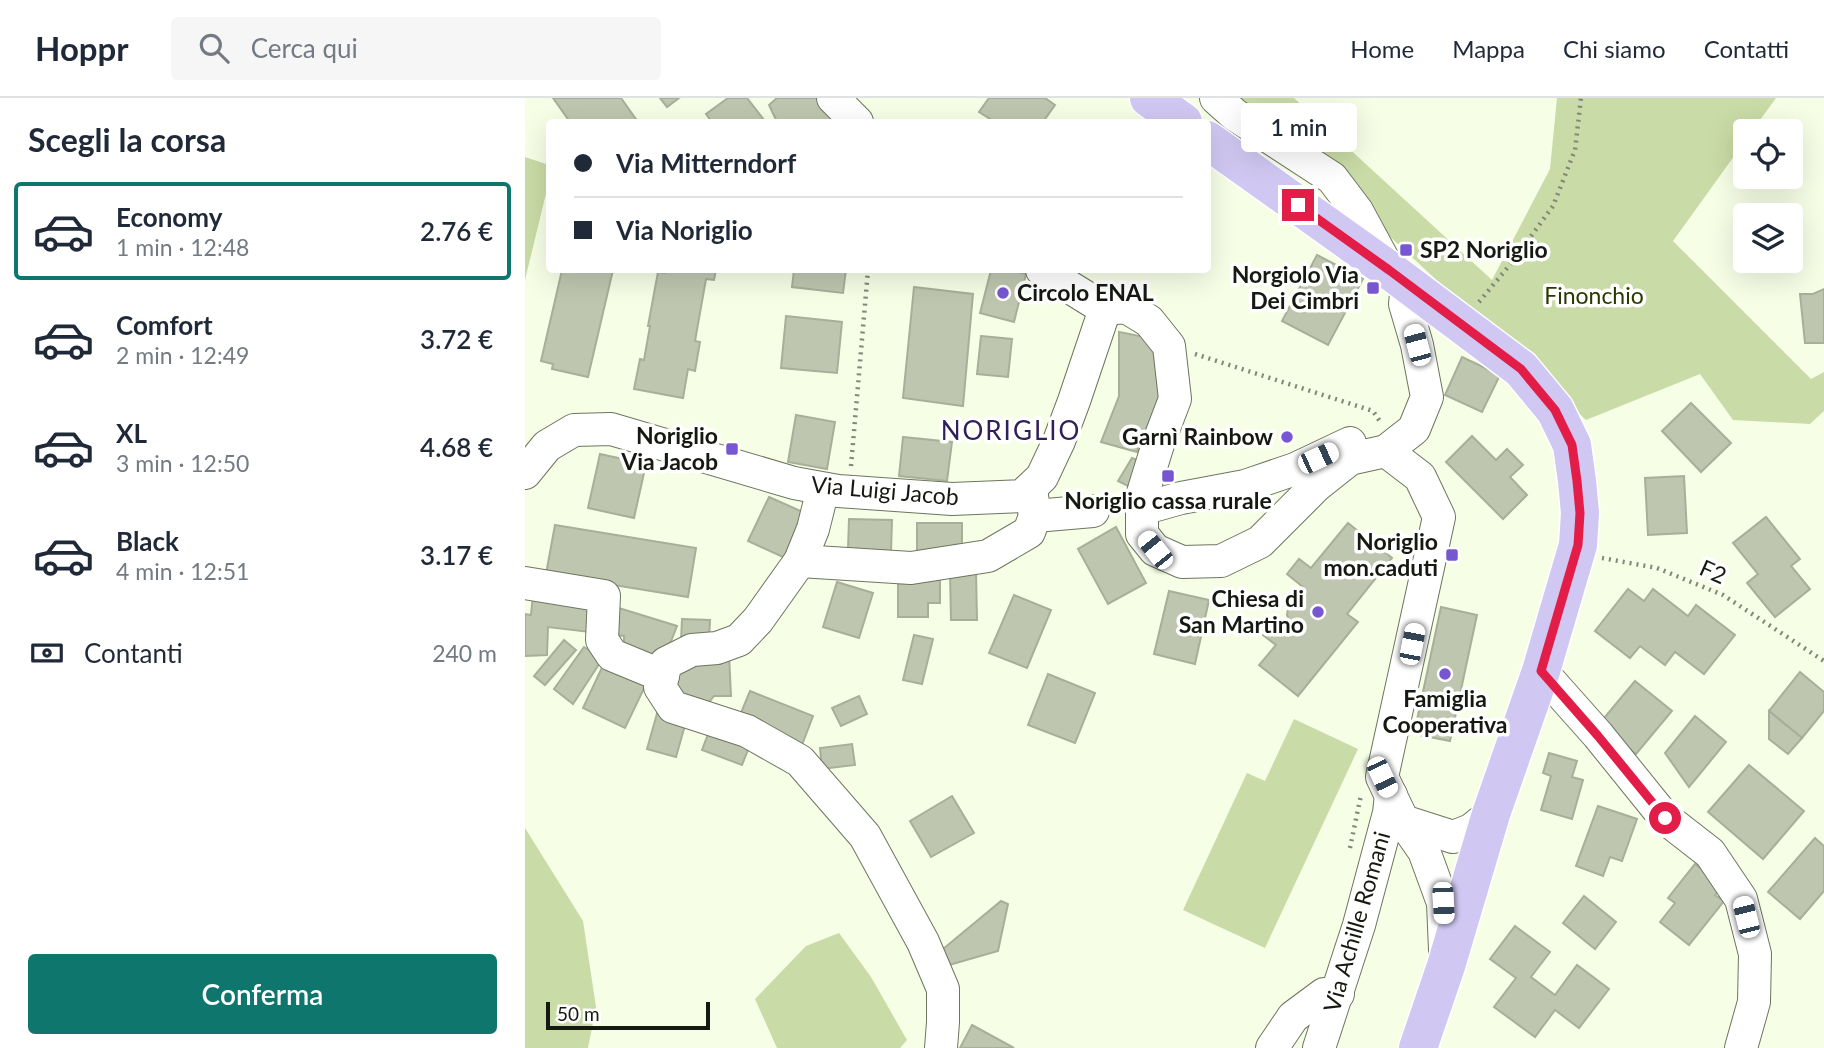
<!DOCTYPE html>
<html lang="it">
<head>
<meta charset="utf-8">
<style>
	:root { --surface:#fff; --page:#f6f6f7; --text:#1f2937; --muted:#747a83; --line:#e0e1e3; --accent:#0f766e }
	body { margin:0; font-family:Lato,sans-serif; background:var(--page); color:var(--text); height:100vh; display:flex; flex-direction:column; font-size:26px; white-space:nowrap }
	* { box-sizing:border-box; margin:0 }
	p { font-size:23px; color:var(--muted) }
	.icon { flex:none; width:38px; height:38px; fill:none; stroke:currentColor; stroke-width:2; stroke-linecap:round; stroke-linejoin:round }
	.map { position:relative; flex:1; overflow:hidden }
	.drawer { display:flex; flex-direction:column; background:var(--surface); width:525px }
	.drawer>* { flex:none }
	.banner { position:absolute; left:21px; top:21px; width:665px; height:154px; border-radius:7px; box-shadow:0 7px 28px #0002; display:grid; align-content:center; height:154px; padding:0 28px; background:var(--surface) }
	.buttons { position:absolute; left:1208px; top:21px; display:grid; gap:14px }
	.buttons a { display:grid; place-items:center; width:70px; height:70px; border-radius:7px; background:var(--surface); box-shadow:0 7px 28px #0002; font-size:35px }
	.scale { position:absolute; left:21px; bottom:18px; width:164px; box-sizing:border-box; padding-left:7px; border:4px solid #161911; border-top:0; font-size:19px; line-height:24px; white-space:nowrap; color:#161911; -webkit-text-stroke:5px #fff; paint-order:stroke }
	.end { position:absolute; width:32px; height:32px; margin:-16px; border:9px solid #e11d48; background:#fff; box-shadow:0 0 0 4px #fff }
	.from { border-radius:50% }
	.bubble { position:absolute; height:49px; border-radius:7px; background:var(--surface); box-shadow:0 7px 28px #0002; font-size:23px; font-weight:600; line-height:49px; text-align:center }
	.car { position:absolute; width:21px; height:42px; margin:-21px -10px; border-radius:9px; box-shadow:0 0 5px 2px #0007; background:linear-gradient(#fff 24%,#345 0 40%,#fff 0 76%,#345 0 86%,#fff 0) }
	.banner b { display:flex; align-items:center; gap:24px; height:66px; font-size:26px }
	.banner b+b { border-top:2px solid var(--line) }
	.banner i { width:18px; height:18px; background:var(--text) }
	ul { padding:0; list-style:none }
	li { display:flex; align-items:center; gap:21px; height:98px; margin:0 14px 10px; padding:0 14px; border:4px solid transparent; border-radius:7px }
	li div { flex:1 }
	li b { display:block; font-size:26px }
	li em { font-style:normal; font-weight:600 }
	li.current { border-color:var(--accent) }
	li>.icon { width:63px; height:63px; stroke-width:1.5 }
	h2 { padding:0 28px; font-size:32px; line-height:84px }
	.pay { display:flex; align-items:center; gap:18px; height:77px; padding:0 28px; font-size:26px }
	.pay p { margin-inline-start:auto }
	.cta { display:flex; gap:14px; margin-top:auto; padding:14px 28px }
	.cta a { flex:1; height:80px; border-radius:7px; background:var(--accent); color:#fff; font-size:28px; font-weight:600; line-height:80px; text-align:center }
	header { display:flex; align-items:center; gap:42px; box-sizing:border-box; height:98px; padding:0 35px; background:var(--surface); border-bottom:2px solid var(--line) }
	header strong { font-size:33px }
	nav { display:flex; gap:38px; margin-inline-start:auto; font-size:24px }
	.search { width:490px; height:63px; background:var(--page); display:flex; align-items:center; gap:18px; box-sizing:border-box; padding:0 24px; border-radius:7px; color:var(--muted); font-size:26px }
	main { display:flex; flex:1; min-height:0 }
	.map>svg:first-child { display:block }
	.green { fill:#c9dba6 }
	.building { fill:#bec6af; stroke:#a7af98; stroke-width:2 }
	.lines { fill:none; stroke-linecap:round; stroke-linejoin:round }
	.minor-casing { stroke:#6d7560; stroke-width:34 }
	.major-casing { stroke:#fff; stroke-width:41 }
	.path { stroke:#828778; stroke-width:4.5; stroke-dasharray:2 5; stroke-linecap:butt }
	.minor { stroke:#fff; stroke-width:32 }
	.major { stroke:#d0c8f2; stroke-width:38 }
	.route { stroke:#e11d48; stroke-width:9 }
	.poi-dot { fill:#7757d1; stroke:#fff; stroke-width:2.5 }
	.labels { text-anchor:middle; stroke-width:7; stroke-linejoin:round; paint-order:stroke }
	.poi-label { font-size:23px; font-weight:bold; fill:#161911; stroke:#fff; text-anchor:end }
	.park-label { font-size:23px; fill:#2b3900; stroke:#fff }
	.street-label { font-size:23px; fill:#161911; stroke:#fff }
	.quarter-label { font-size:26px; letter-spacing:2px; fill:#2f205a; stroke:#fff }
</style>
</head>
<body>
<header>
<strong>Hoppr</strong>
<div class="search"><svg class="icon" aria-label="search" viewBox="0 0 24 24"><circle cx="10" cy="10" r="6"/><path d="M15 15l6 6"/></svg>Cerca qui</div>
<nav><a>Home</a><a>Mappa</a><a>Chi siamo</a><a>Contatti</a></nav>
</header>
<main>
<section class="drawer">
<h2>Scegli la corsa</h2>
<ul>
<li class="current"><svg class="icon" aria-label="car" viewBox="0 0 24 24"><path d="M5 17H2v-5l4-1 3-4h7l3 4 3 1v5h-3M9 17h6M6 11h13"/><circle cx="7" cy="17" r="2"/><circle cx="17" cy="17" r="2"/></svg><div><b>Economy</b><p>1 min · 12:48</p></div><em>2.76 €</em></li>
<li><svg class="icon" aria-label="car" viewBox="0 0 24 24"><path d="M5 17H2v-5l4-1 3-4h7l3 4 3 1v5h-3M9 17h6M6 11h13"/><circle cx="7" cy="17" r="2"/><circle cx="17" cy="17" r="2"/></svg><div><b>Comfort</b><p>2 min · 12:49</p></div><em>3.72 €</em></li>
<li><svg class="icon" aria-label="car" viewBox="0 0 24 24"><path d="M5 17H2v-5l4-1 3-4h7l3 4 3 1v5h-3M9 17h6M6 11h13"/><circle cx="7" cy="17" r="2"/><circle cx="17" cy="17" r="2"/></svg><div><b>XL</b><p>3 min · 12:50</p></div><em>4.68 €</em></li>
<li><svg class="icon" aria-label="car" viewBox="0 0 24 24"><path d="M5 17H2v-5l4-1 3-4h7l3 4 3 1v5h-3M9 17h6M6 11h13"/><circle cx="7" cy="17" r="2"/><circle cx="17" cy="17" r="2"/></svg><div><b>Black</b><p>4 min · 12:51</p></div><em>3.17 €</em></li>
</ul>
<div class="pay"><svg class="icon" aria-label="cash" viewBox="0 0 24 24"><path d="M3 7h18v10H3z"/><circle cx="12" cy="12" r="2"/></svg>Contanti<p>240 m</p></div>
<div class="cta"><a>Conferma</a></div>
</section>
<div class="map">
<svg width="1299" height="950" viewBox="0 0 1299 950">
	<rect width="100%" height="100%" fill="#f6fee6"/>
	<g class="green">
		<path d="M675 0H769L967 182 1025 71 1032 0H1251L1227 33H1220V43L1148 143 1286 281 1299 274V313L1285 326 1208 322 1175 276 1061 322 859 133Z"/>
		<path d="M0 59 24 67V83L0 182Z"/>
		<path d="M769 621 833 651 740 850 658 812 722 675 740 683Z"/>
		<path d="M0 730 58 823 71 909 63 950H0Z"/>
		<path d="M314 835 346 879 382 942 375 950H252L230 901 281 848Z"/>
	</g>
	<g class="building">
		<path d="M28 0H96L113 24H45Z"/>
		<path d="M135 0H154L142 9Z"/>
		<path d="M203 0H222L239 22 235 24H187L181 16Z"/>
		<path d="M252 0H296L315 24H252L244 7Z"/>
		<path d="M464 0H520L530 7 518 24H470L454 14Z"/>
		<path d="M792 157 838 181 803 247 757 223Z"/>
		<path d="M37 172H88L63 279 27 271 28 266 16 263Z"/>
		<path d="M141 172H191L189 182 181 181 170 243 175 244 170 273 163 271 158 300 109 291 115 261 119 262 125 228H123L133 174 140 175Z"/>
		<path d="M269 172H321L318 195 267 189Z"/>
		<path d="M466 172H485L501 176 489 224 455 215Z"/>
		<path d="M389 189 448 196 438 308 378 300Z"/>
		<path d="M1299 191V245H1280L1275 196H1288Z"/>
		<path d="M261 218 317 224 312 275 256 270Z"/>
		<path d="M594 234 630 241 637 291 612 354 576 344 594 298Z"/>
		<path d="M456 238 487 241 483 279 452 276Z"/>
		<path d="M937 259 975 277 957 314 920 297Z"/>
		<path d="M1166 305 1206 345 1176 374 1137 333Z"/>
		<path d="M271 317 310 324 302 371 263 364Z"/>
		<path d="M947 338 971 362 982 351 998 367 985 379 1002 397 978 421 921 364Z"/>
		<path d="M378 339 427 344 422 383 374 378Z"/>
		<path d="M75 356 121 366 109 420 63 410Z"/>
		<path d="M607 360 618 364 607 390 593 383Z"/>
		<path d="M1159 378 1162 435 1123 437 1120 380Z"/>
		<path d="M244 399 280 415 260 460 223 443Z"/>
		<path d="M1241 419 1275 461 1266 468 1285 491 1250 519 1222 485 1233 476 1208 445Z"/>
		<path d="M324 421 367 422 366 454 323 452Z"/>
		<rect x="392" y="425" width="45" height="31"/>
		<path d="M823 425 867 460 822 516 833 524 773 598 734 567 751 547 738 537 752 521 764 531 767 528 762 517 764 505 778 489 762 476 774 461 786 470Z"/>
		<path d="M30 427 171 450 163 499 21 476Z"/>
		<path d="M591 429 621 485 583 506 553 451Z"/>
		<path d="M425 473H451L452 522H426Z"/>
		<path d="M373 480H415V505H403V519H373Z"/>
		<path d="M312 484 348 495 334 540 298 529Z"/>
		<path d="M1103 491 1119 503 1128 491 1163 518 1171 507 1210 537 1179 576 1150 554 1140 567 1115 548 1105 560 1070 533Z"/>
		<path d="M644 493 684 502 670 566 629 556Z"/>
		<path d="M8 497 74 506 73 535 23 529 22 557 0 558V516L6 517Z"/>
		<path d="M489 497 526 512 502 570 464 555Z"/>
		<path d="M84 507 152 528 135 572 99 558V538L82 536Z"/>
		<path d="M916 509 952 517 925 643 889 636Z"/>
		<path d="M157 521 185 522 184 545 156 543Z"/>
		<path d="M389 537 408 541 397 586 378 582Z"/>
		<path d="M39 542 51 552 20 587 9 578Z"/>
		<path d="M59 549 78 560 48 606 29 591Z"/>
		<path d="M204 557 206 598H189L178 612 152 606 149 571Z"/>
		<path d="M81 561 124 580 100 630 58 610Z"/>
		<path d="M1275 574 1299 594V613L1277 640 1244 613Z"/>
		<path d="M523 576 570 595 550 645 503 627Z"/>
		<path d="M1110 583 1147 613 1111 656 1074 626Z"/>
		<path d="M225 593 288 618 277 647 213 622Z"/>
		<path d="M334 598 342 616 316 628 307 610Z"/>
		<path d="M133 612 162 620 151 659 122 651Z"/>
		<path d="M1244 613 1277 640 1263 656 1244 641Z"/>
		<path d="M1170 618 1201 644 1164 689 1140 655Z"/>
		<path d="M188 623 228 639 217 667 177 652Z"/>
		<path d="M327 646 330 667 297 671 295 650Z"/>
		<path d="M1024 655 1052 663 1047 679 1058 682 1047 721 1016 712 1026 678 1018 675Z"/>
		<path d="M1224 667 1279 713 1238 761 1183 714Z"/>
		<path d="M427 698 449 735 406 759 385 723Z"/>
		<path d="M1073 708 1112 721 1097 763 1085 759 1078 778 1051 768Z"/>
		<path d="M1290 740 1299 748V793L1275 821 1243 794Z"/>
		<path d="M1170 766 1198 787 1190 797 1199 803 1164 847 1135 824 1150 805 1143 800Z"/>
		<path d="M1059 798 1091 824 1070 851 1038 825Z"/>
		<path d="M476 803 483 806 473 853 424 867 418 851Z"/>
		<path d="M990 828 1025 854 1006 879 1030 897 1052 867 1084 891 1054 930 1030 912 1010 939 969 909 991 880 965 861Z"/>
		<path d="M447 927 489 950H435Z"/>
	</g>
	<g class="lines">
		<defs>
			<g id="minor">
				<path d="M308 0 332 24"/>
				<path d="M691 0 710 17 807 80 832 113 864 172"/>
				<path d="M517 172 580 211"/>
				<path d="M580 211 601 209 624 223 644 248 650 301 634 343 617 398V436L630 452 657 464 696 463 735 444 791 388 825 361 861 353 889 331 902 299 892 247 880 206 882 186"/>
				<path d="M861 353 895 379 914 419 857 679 878 723 899 753 918 805 920 852"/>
				<path d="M0 375 22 348 49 332 86 331 269 385 313 393 427 401 497 398 517 379 534 343 549 303 580 211"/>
				<path d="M298 391 288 431 275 463 233 522 214 542 192 550 167 552 141 565 135 589 148 609 222 633 275 663 340 738 398 844 418 891V924L416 950"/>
				<path d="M507 398 510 418 568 413"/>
				<path d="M617 411 656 400 720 388 770 371 825 345"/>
				<path d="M275 463 386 470 463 458 504 434 510 418"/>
				<path d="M0 485 79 498 77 542 87 557 138 578"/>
				<path d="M1016 573 1073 637 1140 720 1185 755 1216 801 1230 856 1229 904 1216 950"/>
				<path d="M878 723 928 739 946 732 966 716"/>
				<path d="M747 950 768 919 799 896H813"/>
				<path d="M794 950 834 827 864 715 866 697"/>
			</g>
			<g id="major">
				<path d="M624 0 658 24"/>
				<path d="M682 42 864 172 996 271 1030 312 1047 347 1052 383 1055 415 1053 447 1016 573 966 716 921 868 893 950"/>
			</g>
		</defs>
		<use href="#minor" class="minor-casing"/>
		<use href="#major" class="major-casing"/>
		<g class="path">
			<path d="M954 204 988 163 1028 108 1050 52 1056 0"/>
			<path d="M670 256 848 313 856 325"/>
			<path d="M326 368 343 172"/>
			<path d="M1077 460 1132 470 1198 497 1299 563"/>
			<path d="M825 750 836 697"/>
		</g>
		<use href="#minor" class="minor"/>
		<use href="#major" class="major"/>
	</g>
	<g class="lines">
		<path class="route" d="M773 107 864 172 996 271 1030 312 1047 347 1052 383 1055 415 1053 447 1016 573 1073 638 1140 720"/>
	</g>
	<g class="poi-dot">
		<rect x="874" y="145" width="14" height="14" rx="3.5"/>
		<rect x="841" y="183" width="14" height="14" rx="3.5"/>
		<circle cx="478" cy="195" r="7"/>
		<circle cx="762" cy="339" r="7"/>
		<rect x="200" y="344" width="14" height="14" rx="3.5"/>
		<rect x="636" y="371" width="14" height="14" rx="3.5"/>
		<rect x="920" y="450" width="14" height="14" rx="3.5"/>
		<circle cx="793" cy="514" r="7"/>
		<circle cx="920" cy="576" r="7"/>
	</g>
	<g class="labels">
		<g class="poi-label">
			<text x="895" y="160" text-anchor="start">SP2 Noriglio</text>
			<text x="834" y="185">Norgiolo Via<tspan x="834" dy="26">Dei Cimbri</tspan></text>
			<text x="492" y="203" text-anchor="start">Circolo ENAL</text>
			<text x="193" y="346">Noriglio<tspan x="193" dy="26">Via Jacob</tspan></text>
			<text x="748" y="347">Garnì Rainbow</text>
			<text x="643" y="411" text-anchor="middle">Noriglio cassa rurale</text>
			<text x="913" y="452">Noriglio<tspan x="913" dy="26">mon.caduti</tspan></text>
			<text x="779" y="509">Chiesa di<tspan x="779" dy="26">San Martino</tspan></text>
			<text x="920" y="609" text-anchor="middle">Famiglia<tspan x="920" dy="26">Cooperativa</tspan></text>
		</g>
		<g class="park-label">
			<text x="1069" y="206">Finonchio</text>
		</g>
		<g class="street-label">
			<text transform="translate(360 393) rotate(5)" y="8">Via Luigi Jacob</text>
			<text transform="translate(1188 474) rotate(24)" y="8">F2</text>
			<text transform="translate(832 824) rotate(-74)" y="8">Via Achille Romani</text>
		</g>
		<g class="quarter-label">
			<text x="486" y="342">NORIGLIO</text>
		</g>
	</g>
</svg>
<div class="buttons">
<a><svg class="icon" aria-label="locate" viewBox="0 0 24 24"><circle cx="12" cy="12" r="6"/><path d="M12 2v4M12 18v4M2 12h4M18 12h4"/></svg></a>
<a><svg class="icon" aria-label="layers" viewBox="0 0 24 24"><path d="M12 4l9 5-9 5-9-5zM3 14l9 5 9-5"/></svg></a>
</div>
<div class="scale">50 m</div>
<i class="end from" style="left:1140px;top:720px"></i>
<i class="end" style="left:773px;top:107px"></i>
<div class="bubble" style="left:716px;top:5px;width:116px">1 min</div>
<i class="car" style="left:892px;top:247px;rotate:345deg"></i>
<i class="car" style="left:793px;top:360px;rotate:65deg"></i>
<i class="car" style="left:630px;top:452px;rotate:321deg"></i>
<i class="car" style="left:887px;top:546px;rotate:11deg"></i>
<i class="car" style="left:857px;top:679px;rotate:155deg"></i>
<i class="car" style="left:918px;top:805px;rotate:177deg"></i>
<i class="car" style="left:1221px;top:819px;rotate:346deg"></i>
<div class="banner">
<b><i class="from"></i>Via Mitterndorf</b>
<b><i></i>Via Noriglio</b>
</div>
</div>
</main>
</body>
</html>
